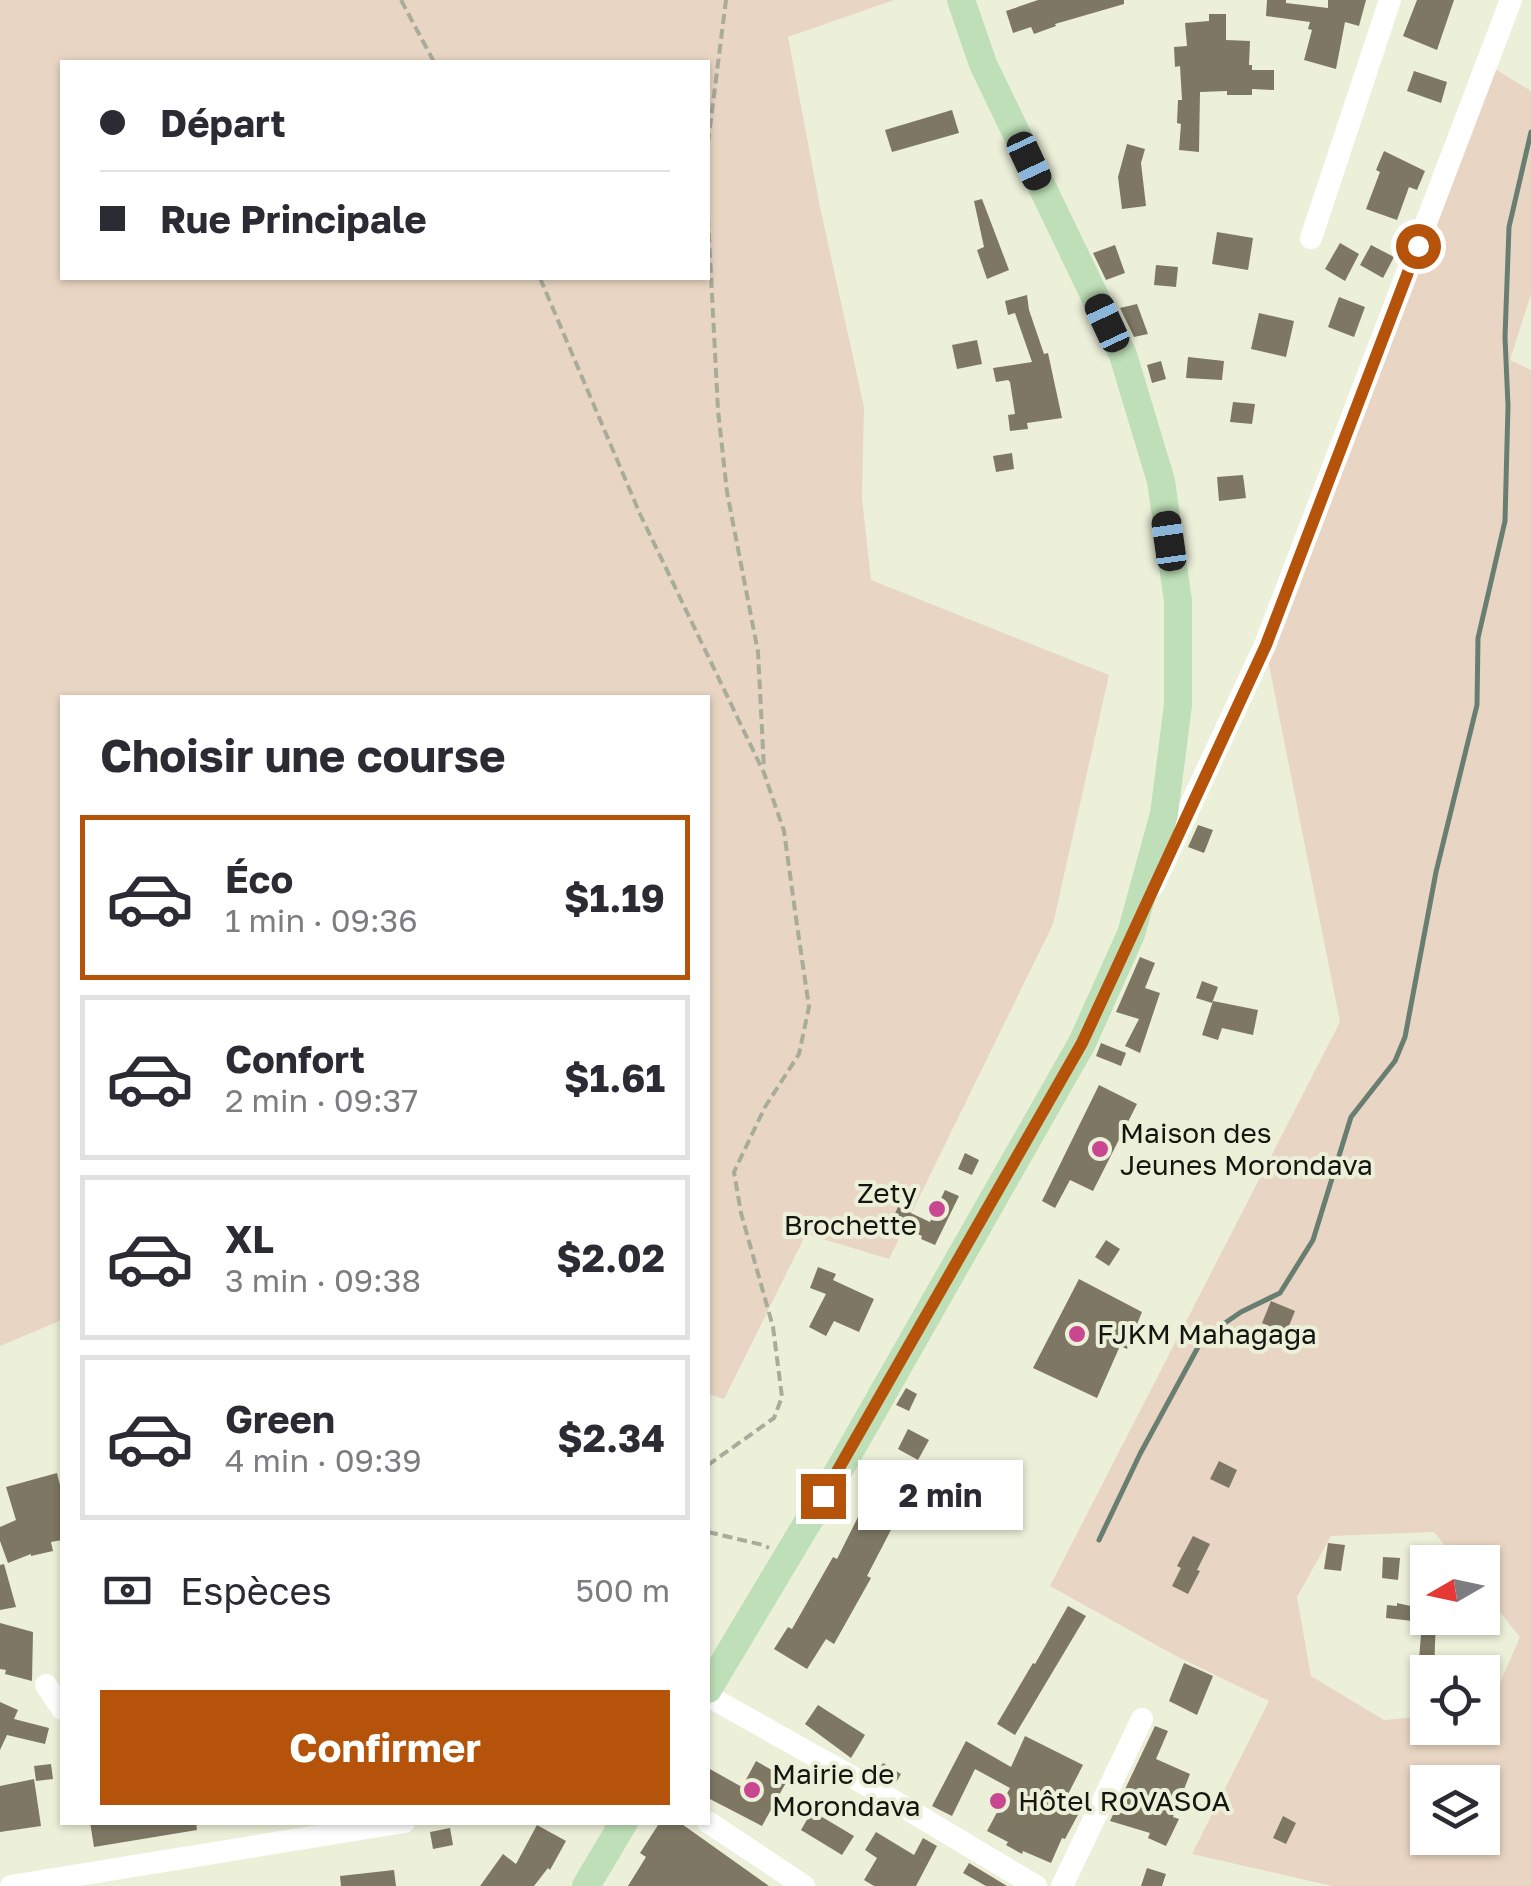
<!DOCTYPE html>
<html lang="fr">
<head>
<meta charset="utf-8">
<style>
	:root { --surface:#fff; --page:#f7f7f7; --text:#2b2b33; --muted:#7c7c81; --line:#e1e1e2; --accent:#b45309 }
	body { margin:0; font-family:"Golos Text",sans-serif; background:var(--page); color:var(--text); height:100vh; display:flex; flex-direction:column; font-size:38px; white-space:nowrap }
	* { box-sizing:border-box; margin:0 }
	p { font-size:32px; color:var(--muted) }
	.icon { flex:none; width:55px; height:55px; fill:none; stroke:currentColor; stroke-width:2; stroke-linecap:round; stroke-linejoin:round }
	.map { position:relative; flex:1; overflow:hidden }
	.side { position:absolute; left:60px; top:695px; width:650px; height:1130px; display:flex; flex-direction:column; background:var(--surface); border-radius:0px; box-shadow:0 2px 8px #0004 }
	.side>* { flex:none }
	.top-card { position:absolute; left:60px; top:60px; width:650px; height:220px; border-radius:0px; box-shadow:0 2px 8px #0004; display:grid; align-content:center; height:220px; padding:0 40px; background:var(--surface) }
	.needle { width:65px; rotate:261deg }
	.tools { position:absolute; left:1410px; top:1545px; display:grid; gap:20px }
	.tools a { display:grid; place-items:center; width:90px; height:90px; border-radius:0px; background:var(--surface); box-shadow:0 2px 8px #0004; font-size:50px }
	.end { position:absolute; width:45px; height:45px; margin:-22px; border:12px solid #b45309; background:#fff; box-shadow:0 0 0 5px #fff }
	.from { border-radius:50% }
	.bubble { position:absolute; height:70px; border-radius:0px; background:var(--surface); box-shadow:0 2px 8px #0004; font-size:32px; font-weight:700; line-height:70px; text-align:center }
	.car { position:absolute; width:30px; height:60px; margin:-30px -15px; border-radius:12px; box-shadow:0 0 8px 2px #0007; background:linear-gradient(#222 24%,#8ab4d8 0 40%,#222 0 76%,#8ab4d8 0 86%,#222 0) }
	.top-card b { display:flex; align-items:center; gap:35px; height:95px; font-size:38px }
	.top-card b+b { border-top:2px solid var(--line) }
	.top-card i { width:25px; height:25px; background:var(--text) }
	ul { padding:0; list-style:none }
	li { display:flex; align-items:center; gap:30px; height:165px; margin:0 20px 15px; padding:0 20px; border:5px solid var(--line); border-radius:0px }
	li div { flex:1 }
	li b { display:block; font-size:38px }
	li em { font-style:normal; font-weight:700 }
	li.on { border-color:var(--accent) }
	li>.icon { width:90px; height:90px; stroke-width:1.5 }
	h2 { padding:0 40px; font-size:45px; line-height:120px }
	.pay { display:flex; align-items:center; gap:25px; height:110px; padding:0 40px; font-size:38px }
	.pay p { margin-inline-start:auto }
	.primary-button { display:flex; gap:20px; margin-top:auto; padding:20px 40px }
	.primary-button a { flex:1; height:115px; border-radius:0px; background:var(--accent); color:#fff; font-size:40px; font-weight:700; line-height:115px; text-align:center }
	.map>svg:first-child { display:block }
	.green { fill:#e9d5c3; fill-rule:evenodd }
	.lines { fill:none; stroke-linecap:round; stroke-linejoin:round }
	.stream { stroke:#677e71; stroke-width:5 }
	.building { fill:#7e7763 }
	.path { stroke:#a8ac9a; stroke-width:4; stroke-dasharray:10 5; stroke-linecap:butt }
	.minor { stroke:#fff; stroke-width:22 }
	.major { stroke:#bedfb7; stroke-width:28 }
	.route { stroke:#b45309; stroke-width:12 }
	.poi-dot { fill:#c94790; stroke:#ecf0d9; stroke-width:4 }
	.labels { text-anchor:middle; stroke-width:8; stroke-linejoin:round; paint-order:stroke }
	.poi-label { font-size:28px; fill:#15160f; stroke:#ecf0d9; text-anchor:start }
</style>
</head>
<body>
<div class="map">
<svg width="1531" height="1886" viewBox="0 0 1531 1886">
	<rect width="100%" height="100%" fill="#ecf0d9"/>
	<g class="green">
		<path d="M0 0H894L788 37 820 207 864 407 862 498 871 580 1109 675 1053 924 889 1259 806 1234 724 1399 708 1394V698H62V1320L0 1346ZM62 62H708V278H62Z"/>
		<path d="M1487 64 1531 91V294L1510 360 1531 370V1886H1333L1192 1854 1269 1701 1176 1656 1050 1586 1340 1022 1265 645ZM1434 1532 1459 1562H1482L1483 1591 1520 1637 1489 1709 1483 1710 1482 1728H1428L1427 1716 1384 1720 1311 1676 1297 1597 1331 1536ZM1428 1782H1482V1838H1428Z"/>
	</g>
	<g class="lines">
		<path class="stream" d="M1099 1540 1140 1454 1203 1338 1241 1312 1280 1293 1313 1240 1351 1117 1395 1061 1405 1037 1436 872 1477 705 1478 638 1505 521 1508 406 1505 337 1509 227 1531 132"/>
	</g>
	<g class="building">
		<path d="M1038 0H1124V4L1055 24 1056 26 1034 34 1031 27 1013 33 1006 11Z"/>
		<path d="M1267 0H1286V3L1328 8V0H1366L1359 26 1345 22 1336 69 1304 60 1312 30 1308 29 1310 22 1266 16Z"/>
		<path d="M1417 0H1454L1437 50 1403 36Z"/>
		<path d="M1209 14H1226V40L1250 41 1249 65H1252V70H1274V90L1252 89V95H1227V91L1200 92 1199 152 1179 150 1181 124 1177 123 1178 100H1182L1180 66 1175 67 1174 47 1187 46 1185 23 1209 21Z"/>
		<path d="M1414 71 1447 82 1441 103 1407 91Z"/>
		<path d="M952 110 959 133 892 152 885 130Z"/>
		<path d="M1127 144 1145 149 1141 163 1146 206 1122 209 1118 177Z"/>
		<path d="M1384 151 1425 171 1417 190 1409 187 1397 220 1366 209 1380 172 1376 170Z"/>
		<path d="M982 199 1009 270 987 279 977 250 984 247 974 201Z"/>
		<path d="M1217 232 1253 238 1248 270 1212 264Z"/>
		<path d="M1340 243 1359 254 1345 281 1325 269Z"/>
		<path d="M1115 245 1125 273 1106 280 1093 253Z"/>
		<path d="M1371 245 1394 257 1383 278 1360 265Z"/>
		<path d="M1156 265 1178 267 1176 287 1154 285Z"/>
		<path d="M1027 295 1029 310 1044 354 1048 353 1062 418 1027 423 1028 429 1010 431 1008 415 1015 414 1010 382 1008 380 996 382 993 368 1032 362 1015 313 1008 315 1005 301Z"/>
		<path d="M1339 297 1365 307 1354 337 1328 327Z"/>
		<path d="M1137 304 1148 334 1134 337 1120 308Z"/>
		<path d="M1259 313 1294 321 1286 357 1251 349Z"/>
		<path d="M977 340 982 364 957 369 952 345Z"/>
		<path d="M1188 357 1224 361 1222 380 1186 378Z"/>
		<path d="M1161 361 1166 379 1152 383 1147 365Z"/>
		<path d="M1233 402 1255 404 1252 424 1230 422Z"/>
		<path d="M1012 453 1014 469 996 472 993 456Z"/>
		<path d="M1243 475 1246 498 1219 501 1217 477Z"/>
		<path d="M1198 825 1213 830 1204 853 1188 847Z"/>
		<path d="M1140 957 1155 963 1145 988 1160 993 1140 1053 1125 1046 1139 1019 1116 1012Z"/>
		<path d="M1202 981 1218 987 1212 1003 1196 998Z"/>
		<path d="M1213 1001 1258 1010 1253 1035 1222 1028 1218 1040 1202 1035Z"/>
		<path d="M1101 1043 1126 1053 1121 1066 1096 1056Z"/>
		<path d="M1099 1085 1137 1104 1093 1191 1070 1180 1055 1208 1042 1201Z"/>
		<path d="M965 1153 979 1160 972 1175 958 1169Z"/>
		<path d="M945 1190 959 1196 935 1245 921 1239 922 1236 891 1222 898 1207 930 1222Z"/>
		<path d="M1106 1240 1120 1249 1109 1266 1095 1257Z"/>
		<path d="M818 1267 836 1274 833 1280 874 1299 859 1332 834 1321 826 1336 809 1327 826 1294 810 1288Z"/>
		<path d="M1079 1279 1142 1312 1127 1349 1120 1346 1097 1398 1033 1368Z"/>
		<path d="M1271 1301 1295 1311 1286 1333 1262 1323Z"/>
		<path d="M906 1388 917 1394 909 1411 896 1405Z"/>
		<path d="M908 1429 929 1440 918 1460 898 1449Z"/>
		<path d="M1219 1461 1237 1470 1229 1488 1210 1479Z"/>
		<path d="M57 1473 62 1493V1540L51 1542 53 1551 31 1556V1554L8 1563 0 1541V1527L16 1520 6 1487Z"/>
		<path d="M862 1509 893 1526 867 1576 871 1578 834 1644 826 1639 807 1669 774 1649 788 1627 792 1629 833 1557 837 1559Z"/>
		<path d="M1193 1536 1210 1544 1197 1570 1200 1571 1188 1594 1172 1586 1181 1568 1177 1566Z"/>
		<path d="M1328 1543 1345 1545 1341 1571 1324 1569Z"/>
		<path d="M1383 1557 1400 1558 1398 1580 1382 1578Z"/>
		<path d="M4 1564 16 1607 0 1610V1565Z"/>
		<path d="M1424 1602H1428V1618H1436L1434 1672H1418L1422 1622 1386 1618 1387 1605 1397 1606V1603L1424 1609Z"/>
		<path d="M1068 1606 1086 1616 1015 1735 997 1724 1033 1663 1035 1664Z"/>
		<path d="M0 1623 33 1632 32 1681 5 1674 6 1670 0 1669Z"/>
		<path d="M1184 1663 1213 1676 1197 1715 1169 1701Z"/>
		<path d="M0 1702 18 1710 14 1719 49 1728 45 1744 7 1735 0 1750Z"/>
		<path d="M818 1705 865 1735 851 1758 805 1724Z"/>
		<path d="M1155 1726 1168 1731 1156 1759 1190 1774 1173 1817 1179 1819 1166 1846 1148 1838 1150 1833 1110 1821Z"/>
		<path d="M1025 1736 1083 1765 1065 1800 1081 1809 1065 1839 1062 1838 1051 1863 1023 1851 1022 1854 1006 1845 1008 1842 987 1831 1010 1788 975 1769 952 1816 932 1806 966 1741 1011 1767Z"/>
		<path d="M756 1761 788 1779 762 1826 708 1798V1768L742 1787Z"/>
		<path d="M883 1763 901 1774 895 1784 877 1773Z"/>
		<path d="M51 1764 53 1779 36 1781 34 1766Z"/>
		<path d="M34 1779 41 1826 0 1832V1786Z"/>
		<path d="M812 1811 854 1836 842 1855 801 1830Z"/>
		<path d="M1283 1816 1296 1823 1286 1844 1273 1838Z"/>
		<path d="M90 1822H196L197 1830 94 1847Z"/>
		<path d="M660 1822H679L769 1886H628L646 1857 640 1853Z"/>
		<path d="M537 1825 566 1841 550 1870 548 1868 534 1886H480L503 1854 516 1864Z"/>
		<path d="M450 1828 453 1845 433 1849 430 1832Z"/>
		<path d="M876 1832 914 1855 923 1838 937 1846 916 1886H874L864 1880 877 1858 865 1850Z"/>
		<path d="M969 1863 1007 1886H986L963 1873Z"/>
		<path d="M1147 1868 1166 1874 1162 1886H1141Z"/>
		<path d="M394 1870 396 1886H341L340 1876Z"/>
	</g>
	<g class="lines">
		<g class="path">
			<path d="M401 0 434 62"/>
			<path d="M708 143 726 0"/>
			<path d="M708 218 718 410 727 492 758 652 764 769"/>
			<path d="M540 278 640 514 764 773 784 831 797 925 809 1007 799 1054 765 1107 734 1172 741 1213 773 1327 782 1397 774 1418 708 1465"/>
			<path d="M708 1532 763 1545 769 1548"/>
		</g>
		<g class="minor">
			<path d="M1311 238 1390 0"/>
			<path d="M1153 886 1265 645 1511 0"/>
			<path d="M46 1685 62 1709"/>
			<path d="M708 1696 872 1788 1036 1886"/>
			<path d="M708 1822 804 1886"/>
			<path d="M11 1886 404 1822"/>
			<path d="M1062 1886 1142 1719"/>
		</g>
		<g class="major">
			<path d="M708 1689 842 1465 1082 1043 1131 934 1164 814 1178 705V601L1161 481 1123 355 983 64 961 0"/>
			<path d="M586 1886 624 1822"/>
		</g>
	</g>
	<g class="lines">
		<path class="route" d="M823 1496 1082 1043 1266 645 1418 246"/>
	</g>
	<g class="poi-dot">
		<circle cx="1100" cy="1149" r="10"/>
		<circle cx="937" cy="1209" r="10"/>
		<circle cx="1077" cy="1334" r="10"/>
		<circle cx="752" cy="1790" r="10"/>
		<circle cx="998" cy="1801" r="10"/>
	</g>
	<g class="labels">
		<g class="poi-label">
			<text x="1120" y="1143">Maison des<tspan x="1120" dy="32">Jeunes Morondava</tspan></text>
			<text x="917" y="1203" text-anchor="end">Zety<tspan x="917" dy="32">Brochette</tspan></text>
			<text x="1097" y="1344">FJKM Mahagaga</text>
			<text x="772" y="1784">Mairie de<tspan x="772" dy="32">Morondava</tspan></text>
			<text x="1018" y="1811">Hôtel ROVASOA</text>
		</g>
	</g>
</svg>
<div class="tools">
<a><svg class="needle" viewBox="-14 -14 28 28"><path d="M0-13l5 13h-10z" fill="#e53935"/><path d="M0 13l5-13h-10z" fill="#7c7c81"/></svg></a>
<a><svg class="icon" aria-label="locate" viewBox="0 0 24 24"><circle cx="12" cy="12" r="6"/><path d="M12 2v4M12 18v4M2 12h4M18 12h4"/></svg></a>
<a><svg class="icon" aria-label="layers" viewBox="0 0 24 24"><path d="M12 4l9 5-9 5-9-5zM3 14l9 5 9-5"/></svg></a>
</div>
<i class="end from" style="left:1418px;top:246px"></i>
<i class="end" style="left:823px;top:1496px"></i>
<div class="bubble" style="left:858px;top:1460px;width:165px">2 min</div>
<i class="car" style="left:1029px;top:161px;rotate:155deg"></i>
<i class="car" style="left:1107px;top:323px;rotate:335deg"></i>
<i class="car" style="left:1169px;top:541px;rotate:352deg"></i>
<div class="top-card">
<b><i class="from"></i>Départ</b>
<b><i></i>Rue Principale</b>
</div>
<section class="side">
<h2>Choisir une course</h2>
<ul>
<li class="on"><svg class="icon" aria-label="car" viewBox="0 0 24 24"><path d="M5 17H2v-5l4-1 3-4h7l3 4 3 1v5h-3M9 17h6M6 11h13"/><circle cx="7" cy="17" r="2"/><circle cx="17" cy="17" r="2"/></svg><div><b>Éco</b><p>1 min · 09:36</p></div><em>$1.19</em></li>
<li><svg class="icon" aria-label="car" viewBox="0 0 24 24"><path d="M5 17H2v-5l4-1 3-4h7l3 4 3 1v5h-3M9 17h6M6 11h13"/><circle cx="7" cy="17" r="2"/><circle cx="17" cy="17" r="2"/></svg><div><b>Confort</b><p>2 min · 09:37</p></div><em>$1.61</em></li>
<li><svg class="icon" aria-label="car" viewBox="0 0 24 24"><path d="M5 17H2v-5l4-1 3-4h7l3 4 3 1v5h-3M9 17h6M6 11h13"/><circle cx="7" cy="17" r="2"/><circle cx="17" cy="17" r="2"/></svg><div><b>XL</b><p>3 min · 09:38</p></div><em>$2.02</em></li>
<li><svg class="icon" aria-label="car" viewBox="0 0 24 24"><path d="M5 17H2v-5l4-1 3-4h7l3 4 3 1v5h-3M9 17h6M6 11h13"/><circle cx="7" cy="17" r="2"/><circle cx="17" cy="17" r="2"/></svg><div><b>Green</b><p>4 min · 09:39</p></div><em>$2.34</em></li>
</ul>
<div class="pay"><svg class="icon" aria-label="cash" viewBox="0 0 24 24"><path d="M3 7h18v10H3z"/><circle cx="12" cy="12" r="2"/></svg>Espèces<p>500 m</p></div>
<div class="primary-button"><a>Confirmer</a></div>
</section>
</div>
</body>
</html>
